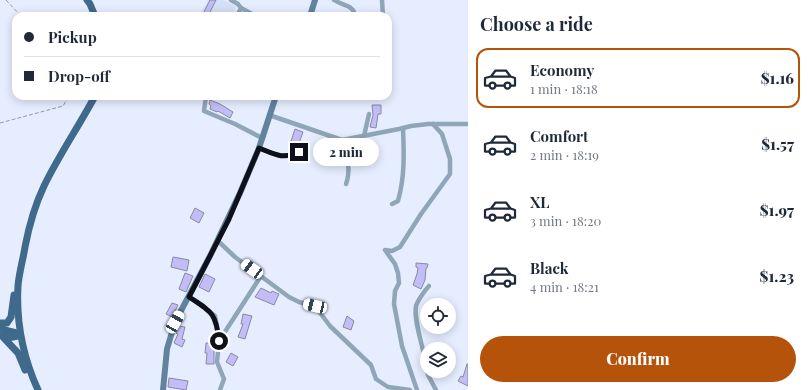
<!DOCTYPE html>
<html lang="en">
<head>
<meta charset="utf-8">
<style>
	:root { --surface:#fff; --page:#f6f6f7; --text:#1f2937; --muted:#747a83; --line:#e0e1e3; --accent:#b45309 }
	body { margin:0; font-family:"Playfair Display",serif; background:var(--page); color:var(--text); height:100vh; display:flex; flex-direction:column; font-size:15px; white-space:nowrap }
	* { box-sizing:border-box; margin:0 }
	p { font-size:13px; color:var(--muted) }
	.icon { flex:none; width:22px; height:22px; fill:none; stroke:currentColor; stroke-width:2; stroke-linecap:round; stroke-linejoin:round }
	.map { position:relative; flex:1; overflow:hidden }
	.sheet { display:flex; flex-direction:column; background:var(--surface); width:340px }
	.sheet>* { flex:none }
	.top-card { position:absolute; left:12px; top:12px; width:380px; height:88px; border-radius:12px; box-shadow:0 2px 10px #0003; display:grid; align-content:center; height:88px; padding:0 12px; background:var(--surface) }
	.fabs { position:absolute; left:420px; top:298px; display:grid; gap:8px }
	.fabs a { display:grid; place-items:center; width:36px; height:36px; border-radius:50%; background:var(--surface); box-shadow:0 2px 10px #0003; font-size:20px }
	.end { position:absolute; width:18px; height:18px; margin:-9px; border:5px solid #0e1119; background:#fff; box-shadow:0 0 0 2px #fff }
	.from { border-radius:50% }
	.bubble { position:absolute; height:28px; border-radius:14px; background:var(--surface); box-shadow:0 2px 10px #0003; font-size:13px; font-weight:800; line-height:28px; text-align:center }
	.car { position:absolute; width:12px; height:24px; margin:-12px -6px; border-radius:5px; box-shadow:0 0 3px 1px #0007; background:linear-gradient(#fff 24%,#345 0 40%,#fff 0 76%,#345 0 86%,#fff 0) }
	.top-card b { display:flex; align-items:center; gap:14px; height:38px; font-size:15px }
	.top-card b+b { border-top:1px solid var(--line) }
	.top-card i { width:10px; height:10px; background:var(--text) }
	ul { padding:0; list-style:none }
	li { display:flex; align-items:center; gap:12px; height:60px; margin:0 8px 6px; padding:0 4px; border:2px solid transparent; border-radius:12px }
	li div { flex:1 }
	li b { display:block; font-size:15px }
	li em { font-style:normal; font-weight:800 }
	li.current { border-color:var(--accent) }
	li>.icon { width:36px; height:36px; stroke-width:1.5 }
	h2 { padding:0 12px; font-size:18px; line-height:48px }
	.primary-button { display:flex; gap:8px; margin-top:auto; padding:8px 12px }
	.primary-button a { flex:1; height:46px; border-radius:24px; background:var(--accent); color:#fff; font-size:16px; font-weight:800; line-height:46px; text-align:center }
	main { display:flex; flex:1; min-height:0 }
	.map>svg:first-child { display:block }
	.built { fill:#d5e0f6 }
	.building { fill:#c2bdf8; stroke:#8a899e }
	.lines { fill:none; stroke-linecap:round; stroke-linejoin:round }
	.path { stroke:#949aa8; stroke-width:1; stroke-dasharray:4 2; stroke-linecap:butt }
	.street { stroke:#8fa6b9; stroke-width:4.5 }
	.secondary { stroke:#62839e; stroke-width:6 }
	.primary { stroke:#406a8b; stroke-width:7 }
	.route { stroke:#0e1119; stroke-width:5 }
</style>
</head>
<body>
<main>
<div class="map">
<svg width="468" height="390" viewBox="0 0 468 390">
	<rect width="100%" height="100%" fill="#e5edff"/>
	<path class="built" d="M208 0H223L236 6 233 16H199Z"/>
	<g class="building">
		<path d="M210 0H216L208 16H202Z"/>
		<path d="M210 100 220 104 233 112 230 118 218 111 217 112 210 109 211 106 209 104Z"/>
		<path d="M372 105H381V114H378L376 128 370 127 373 115Z"/>
		<path d="M295 129 303 132 298 146 290 144Z"/>
		<path d="M195 208 204 213 199 223 190 218Z"/>
		<path d="M173 257 189 260 187 271 171 267Z"/>
		<path d="M416 263 428 264 427 268H426L425 280 421 289 413 285 417 274 418 268 416 267Z"/>
		<path d="M185 273 193 276 186 292 179 289Z"/>
		<path d="M205 274 215 279 209 292 199 287Z"/>
		<path d="M261 288 271 293 272 291 279 294 274 305 255 297Z"/>
		<path d="M172 303 178 305 172 317 166 314Z"/>
		<path d="M243 314 252 316 245 339 238 337 243 324H241Z"/>
		<path d="M347 316 354 321 351 330 343 327Z"/>
		<path d="M179 326 185 327 182 339 185 340 182 347 174 343 178 334 176 333Z"/>
		<path d="M206 343H214V364H206L207 353H205Z"/>
		<path d="M231 353 238 357 233 366 226 362Z"/>
		<path d="M467 364H468V386L458 381 461 376 463 377Z"/>
		<path d="M169 378 188 381 186 390 168 387Z"/>
	</g>
	<g class="lines">
		<g class="path">
			<path d="M6 0 21 16"/>
			<path d="M0 123 63 106 69 96"/>
		</g>
		<g class="street">
			<path d="M231 0 238 4 241 8 256 16"/>
			<path d="M334 0C343 6 351 4 355 14"/>
			<path d="M382 0 383 16"/>
			<path d="M237 16 241 8"/>
			<path d="M206 96 204 111 235 124 262 138"/>
			<path d="M269 115 342 140 399 129 411 126 428 124H468"/>
			<path d="M364 136 369 114"/>
			<path d="M342 140C347 153 351 171 346 184"/>
			<path d="M259 148C274 154 283 160 299 152"/>
			<path d="M392 204 398 201C405 176 404 153 403 128"/>
			<path d="M218 241 235 257 289 297 299 302 315 306 330 326 371 365 376 379 388 387 410 390"/>
			<path d="M189 297 204 307 215 316 217 326 219 341 217 362 224 379 220 390"/>
			<path d="M219 341 261 276"/>
			<path d="M427 368C425 353 413 320 416 306 418 300 425 290 429 286"/>
			<path d="M427 371 428 375 436 390"/>
			<path d="M417 390 402 346 394 304 395 291 399 283 398 273 395 264 385 250 392 251 400 247 421 214 450 174V159L442 134 433 124"/>
		</g>
		<g class="secondary">
			<path d="M310 16 315 0"/>
			<path d="M163 390 167 349 175 322 210 256 240 193 259 148 276 96"/>
		</g>
		<g class="primary">
			<path d="M87 0 90 4 95 16"/>
			<path d="M0 323H7L11 317 14 295"/>
			<path d="M0 327C6 333 14 330 20 335"/>
			<path d="M1 335C8 339 13 338 20 335"/>
			<path d="M2 336 18 353 25 370"/>
			<path d="M38 390C23 357 16 322 18 286 19 273 23 260 25 247 29 226 35 205 44 186 59 155 79 126 95 96"/>
		</g>
	</g>
	<g class="lines">
		<path class="route" d="M219 341C216 313 212 312 189 297L229 219 259 148C274 154 283 160 299 152"/>
	</g>
</svg>
<div class="fabs">
<a><svg class="icon" aria-label="locate" viewBox="0 0 24 24"><circle cx="12" cy="12" r="6"/><path d="M12 2v4M12 18v4M2 12h4M18 12h4"/></svg></a>
<a><svg class="icon" aria-label="layers" viewBox="0 0 24 24"><path d="M12 4l9 5-9 5-9-5zM3 14l9 5 9-5"/></svg></a>
</div>
<i class="end from" style="left:219px;top:341px"></i>
<i class="end" style="left:299px;top:152px"></i>
<div class="bubble" style="left:313px;top:138px;width:66px">2 min</div>
<i class="car" style="left:252px;top:269px;rotate:306deg"></i>
<i class="car" style="left:315px;top:306px;rotate:283deg"></i>
<i class="car" style="left:175px;top:322px;rotate:30deg"></i>
<div class="top-card">
<b><i class="from"></i>Pickup</b>
<b><i></i>Drop-off</b>
</div>
</div>
<section class="sheet">
<h2>Choose a ride</h2>
<ul>
<li class="current"><svg class="icon" aria-label="car" viewBox="0 0 24 24"><path d="M5 17H2v-5l4-1 3-4h7l3 4 3 1v5h-3M9 17h6M6 11h13"/><circle cx="7" cy="17" r="2"/><circle cx="17" cy="17" r="2"/></svg><div><b>Economy</b><p>1 min · 18:18</p></div><em>$1.16</em></li>
<li><svg class="icon" aria-label="car" viewBox="0 0 24 24"><path d="M5 17H2v-5l4-1 3-4h7l3 4 3 1v5h-3M9 17h6M6 11h13"/><circle cx="7" cy="17" r="2"/><circle cx="17" cy="17" r="2"/></svg><div><b>Comfort</b><p>2 min · 18:19</p></div><em>$1.57</em></li>
<li><svg class="icon" aria-label="car" viewBox="0 0 24 24"><path d="M5 17H2v-5l4-1 3-4h7l3 4 3 1v5h-3M9 17h6M6 11h13"/><circle cx="7" cy="17" r="2"/><circle cx="17" cy="17" r="2"/></svg><div><b>XL</b><p>3 min · 18:20</p></div><em>$1.97</em></li>
<li><svg class="icon" aria-label="car" viewBox="0 0 24 24"><path d="M5 17H2v-5l4-1 3-4h7l3 4 3 1v5h-3M9 17h6M6 11h13"/><circle cx="7" cy="17" r="2"/><circle cx="17" cy="17" r="2"/></svg><div><b>Black</b><p>4 min · 18:21</p></div><em>$1.23</em></li>
</ul>
<div class="primary-button"><a>Confirm</a></div>
</section>
</main>
</body>
</html>
